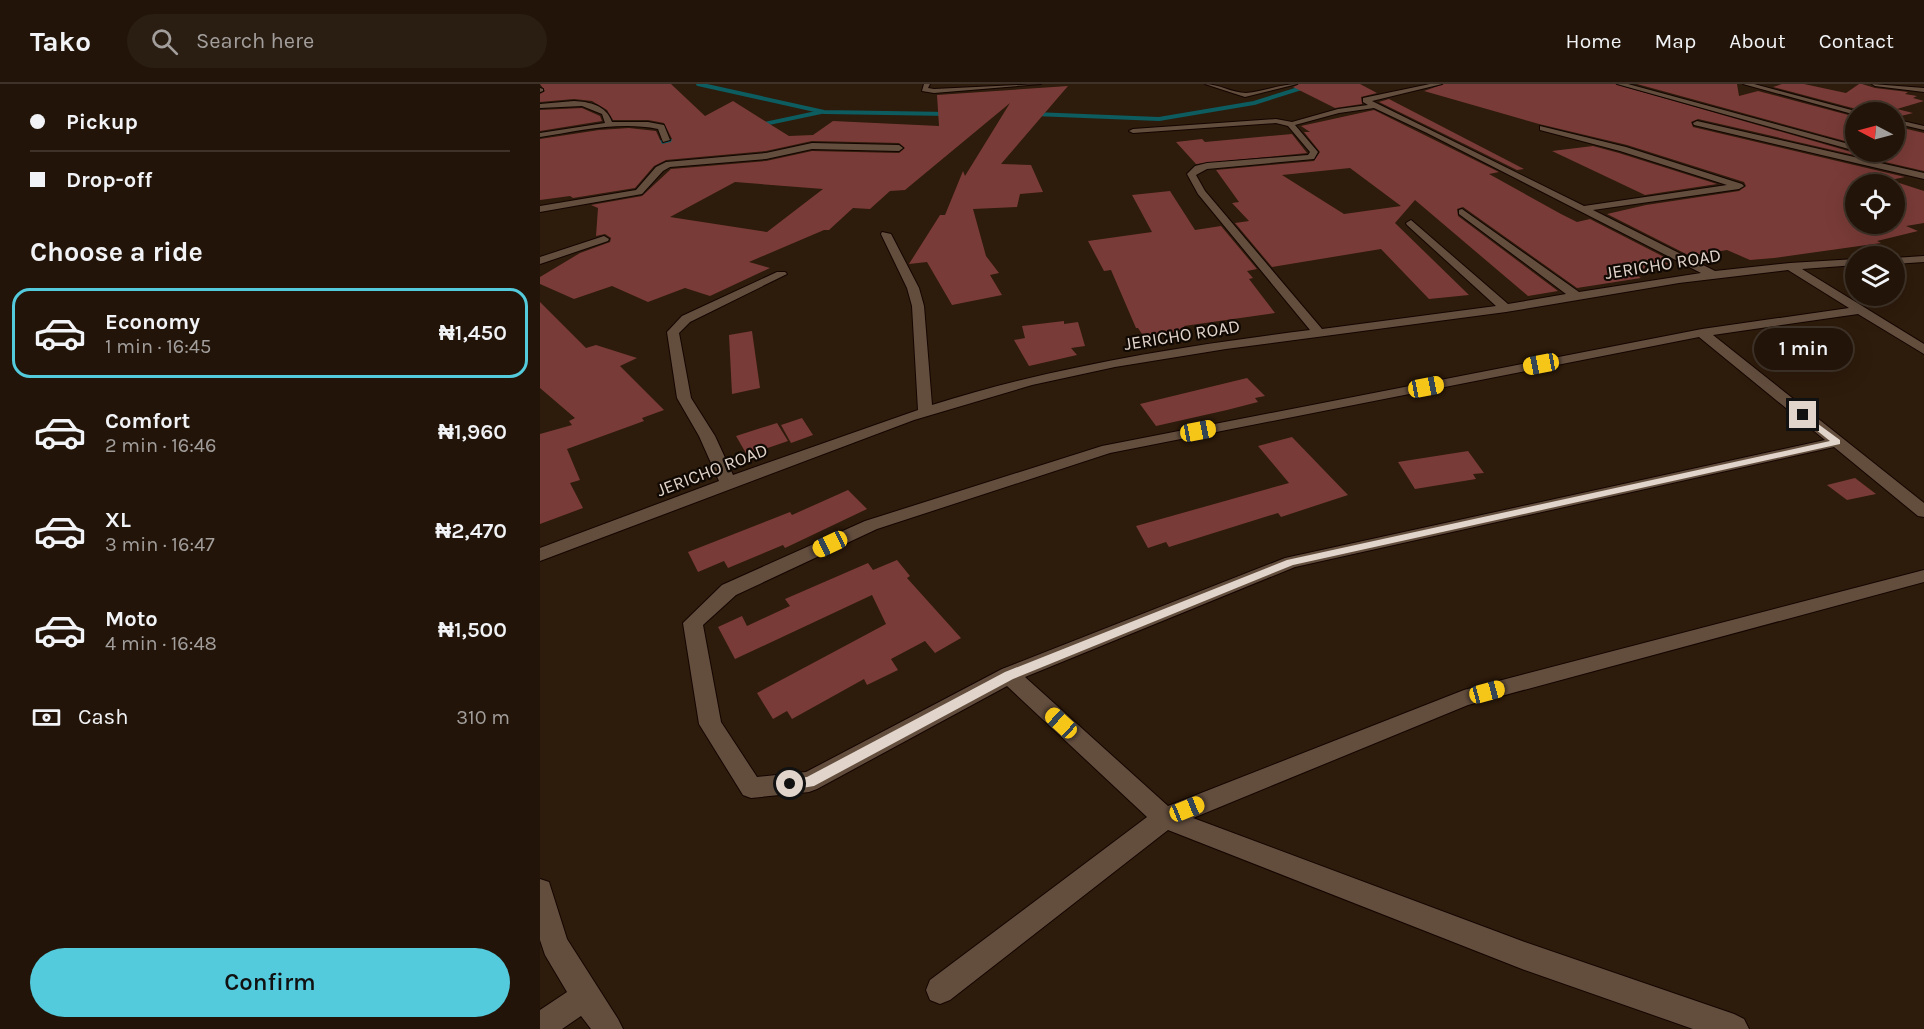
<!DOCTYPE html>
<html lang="en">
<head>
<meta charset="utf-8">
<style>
	:root { --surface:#221408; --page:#2a1d12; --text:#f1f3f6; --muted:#a29e9c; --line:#3f3329; --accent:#54cadd }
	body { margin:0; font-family:Karla,sans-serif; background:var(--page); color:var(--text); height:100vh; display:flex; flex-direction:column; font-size:22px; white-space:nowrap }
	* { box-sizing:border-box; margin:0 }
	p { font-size:20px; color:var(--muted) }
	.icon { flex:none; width:33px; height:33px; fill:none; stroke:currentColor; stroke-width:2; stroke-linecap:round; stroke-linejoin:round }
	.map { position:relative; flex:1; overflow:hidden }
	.panel { display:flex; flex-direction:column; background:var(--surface); width:540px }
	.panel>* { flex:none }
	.banner { display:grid; align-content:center; height:132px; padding:0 30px; background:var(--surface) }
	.needle { width:39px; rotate:276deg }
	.tools { position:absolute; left:1305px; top:18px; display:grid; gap:12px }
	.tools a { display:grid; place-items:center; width:60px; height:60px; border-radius:50%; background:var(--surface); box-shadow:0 6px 24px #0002,0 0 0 2px var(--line); font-size:30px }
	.end { position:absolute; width:27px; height:27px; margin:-14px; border:8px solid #e1d4cb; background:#111; box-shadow:0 0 0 3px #111 }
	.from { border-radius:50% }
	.bubble { position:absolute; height:42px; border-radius:21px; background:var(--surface); box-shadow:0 6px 24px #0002,0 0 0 2px var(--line); font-size:20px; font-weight:600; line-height:42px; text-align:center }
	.car { position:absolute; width:18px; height:36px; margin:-18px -9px; border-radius:8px; box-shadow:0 0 4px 2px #0007; background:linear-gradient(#f5c518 24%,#345 0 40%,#f5c518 0 76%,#345 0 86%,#f5c518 0) }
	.banner b { display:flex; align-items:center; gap:21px; height:57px; font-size:22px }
	.banner b+b { border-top:2px solid var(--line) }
	.banner i { width:15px; height:15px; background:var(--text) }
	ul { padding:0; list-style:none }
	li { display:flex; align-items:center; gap:18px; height:90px; margin:0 12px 9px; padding:0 18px; border:3px solid transparent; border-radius:18px }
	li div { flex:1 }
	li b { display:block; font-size:22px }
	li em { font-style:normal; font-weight:600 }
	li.active { border-color:var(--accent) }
	li>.icon { width:54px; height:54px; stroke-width:1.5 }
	h2 { padding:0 30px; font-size:27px; line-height:72px }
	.pay { display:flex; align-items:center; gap:15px; height:66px; padding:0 30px; font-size:22px }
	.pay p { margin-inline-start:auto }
	.cta { display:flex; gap:12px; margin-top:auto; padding:12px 30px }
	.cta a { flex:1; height:69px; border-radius:36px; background:var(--accent); color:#111; font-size:24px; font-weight:600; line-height:69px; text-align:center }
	header { display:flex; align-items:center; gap:36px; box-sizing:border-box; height:84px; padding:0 30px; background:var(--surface); border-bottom:2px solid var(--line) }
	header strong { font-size:28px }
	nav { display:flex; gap:33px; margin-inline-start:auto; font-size:21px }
	.search { width:420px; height:54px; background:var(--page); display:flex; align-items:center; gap:15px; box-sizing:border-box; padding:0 21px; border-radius:33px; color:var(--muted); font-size:22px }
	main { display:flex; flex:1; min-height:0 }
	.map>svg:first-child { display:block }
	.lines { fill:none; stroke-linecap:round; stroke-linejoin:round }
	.stream { stroke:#0c5c60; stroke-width:4 }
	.building { fill:#793b37; fill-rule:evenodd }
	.minor-casing { stroke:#140500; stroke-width:2 }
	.minor { fill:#634e3e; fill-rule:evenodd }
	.route { fill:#e1d4cb }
	.labels { text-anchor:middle; stroke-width:4.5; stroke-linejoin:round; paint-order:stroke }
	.far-street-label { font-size:18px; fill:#e1d4cb; stroke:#0f0803 }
</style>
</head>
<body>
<header>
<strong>Tako</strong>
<div class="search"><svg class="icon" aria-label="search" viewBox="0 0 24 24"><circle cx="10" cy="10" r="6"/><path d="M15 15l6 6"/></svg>Search here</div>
<nav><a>Home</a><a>Map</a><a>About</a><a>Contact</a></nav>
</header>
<main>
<section class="panel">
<div class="banner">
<b><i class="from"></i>Pickup</b>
<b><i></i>Drop-off</b>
</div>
<h2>Choose a ride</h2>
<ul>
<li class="active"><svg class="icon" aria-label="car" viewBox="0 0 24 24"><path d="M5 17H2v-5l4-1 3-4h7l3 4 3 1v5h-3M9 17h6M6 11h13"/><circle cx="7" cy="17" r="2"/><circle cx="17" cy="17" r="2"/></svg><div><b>Economy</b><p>1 min · 16:45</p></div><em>₦1,450</em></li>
<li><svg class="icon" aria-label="car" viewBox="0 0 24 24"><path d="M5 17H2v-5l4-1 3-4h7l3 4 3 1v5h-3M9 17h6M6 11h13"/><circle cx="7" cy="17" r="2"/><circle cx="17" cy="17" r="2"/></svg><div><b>Comfort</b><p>2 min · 16:46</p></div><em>₦1,960</em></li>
<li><svg class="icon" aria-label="car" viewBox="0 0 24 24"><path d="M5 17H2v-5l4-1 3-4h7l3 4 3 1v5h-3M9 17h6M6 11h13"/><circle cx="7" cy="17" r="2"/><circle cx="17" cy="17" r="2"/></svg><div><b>XL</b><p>3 min · 16:47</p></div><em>₦2,470</em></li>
<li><svg class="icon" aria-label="car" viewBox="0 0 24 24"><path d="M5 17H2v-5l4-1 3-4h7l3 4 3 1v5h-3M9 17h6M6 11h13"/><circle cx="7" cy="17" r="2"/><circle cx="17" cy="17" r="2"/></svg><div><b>Moto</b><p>4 min · 16:48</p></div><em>₦1,500</em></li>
</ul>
<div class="pay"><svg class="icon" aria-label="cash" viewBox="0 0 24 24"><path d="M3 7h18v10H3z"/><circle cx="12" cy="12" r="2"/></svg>Cash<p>310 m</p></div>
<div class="cta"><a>Confirm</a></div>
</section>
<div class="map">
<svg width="1384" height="945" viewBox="0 0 1384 945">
	<rect width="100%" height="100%" fill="#2d1b0b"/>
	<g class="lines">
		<g class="stream">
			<path d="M158 0 284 28 410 30"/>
			<path d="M494 30 619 35 714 19 774 0"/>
			<path d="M220 41 281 28"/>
			<path d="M111 59 143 56"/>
		</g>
	</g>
	<g class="building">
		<path d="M0 0H131L165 32 193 17 249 52 273 51 293 37 399 42 397 11 528 2 461 80 491 81 503 108 480 110 477 123 433 125 446 172 459 189 450 191 462 211 412 221 387 178 369 180 400 131H405L423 87 425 92 470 19 365 106 350 107 330 125 313 124 289 146H284L209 178 230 184 170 212 145 204 108 218 72 202 34 215 0 200V193L40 169 70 158 71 154 65 150 56 152 58 124 51 121 102 112 131 85 226 77 272 67 359 69 365 64 359 59 272 57 226 67 126 76 114 82 95 104 33 114 30 112 0 116V55L59 46 89 44 116 47 122 60 131 58 132 55 124 39 108 36H73L67 26 52 17 34 15 0 18V10L5 7ZM195 98 283 105 227 148 130 133Z"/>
		<path d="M759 0H820L837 9 821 13 822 20 795 24 753 3Z"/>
		<path d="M904 0H1075L1315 69 1354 68V42L1384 49V87L1158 35 1151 38 1153 43 1365 93 1350 96 1384 107V139L1366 142 1378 147 1337 157 1341 159 1234 174 1210 176 1187 166 1150 172 1067 130 1106 121 1199 107 1206 102 1204 98 1087 61 999 40 884 7ZM1316 100H1354V140H1316Z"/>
		<path d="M1097 0H1197L1199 12 1218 7 1316 33V60Z"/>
		<path d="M1242 0H1264L1306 9 1319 0H1322L1335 4 1368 8 1365 10 1377 12 1373 14 1384 17 1357 25 1373 29 1357 33H1354V28H1321L1320 26 1233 3Z"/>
		<path d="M849 15 984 85 977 86 839 18Z"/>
		<path d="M42 24 60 32 62 37 0 47V26Z"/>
		<path d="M834 26 959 88 949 90 1021 130 1037 138 1050 135 1130 176 1123 177 1129 180 1090 187 1101 194 1037 204 923 123 917 125 918 132 1018 207 988 212 875 116 855 139 929 211 889 215 841 165 732 183 695 139 709 137 692 119 699 118 676 86 774 77 780 68 764 48H770L761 42ZM810 84 861 122 804 130 742 91Z"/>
		<path d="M752 50 767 69 656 80 636 58 662 55 665 58Z"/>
		<path d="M1053 62 1079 69 1177 100 1105 111 1012 67Z"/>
		<path d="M630 107 655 146 681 142 717 185 707 187 713 194 709 195 735 229 644 242 647 246 604 253 598 244H596L571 186 564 187 548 157 612 148 592 111Z"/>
		<path d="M0 218 46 264 56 261 97 274 80 282 124 326 102 334 104 337 27 365 40 396 30 399 43 424 0 440V350L32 341 29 337 35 334 0 304Z"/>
		<path d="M524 237V240L538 238 545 262 531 264 537 271 489 282 474 256 485 254 482 242Z"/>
		<path d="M212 247 220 304 192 310 189 251Z"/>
		<path d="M707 294 725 312 715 314 718 318 687 326 616 342 600 320Z"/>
		<path d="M262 334 273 351 251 359 241 341Z"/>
		<path d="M237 339 248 357 207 371 196 352Z"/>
		<path d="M752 353 808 411 741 433 738 429 629 463 626 458 608 464 596 442 749 399 718 362Z"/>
		<path d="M928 367 944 389 933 390 936 395 875 405 858 378Z"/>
		<path d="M1315 394 1336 410 1307 416 1287 401Z"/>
		<path d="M308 406 327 425 245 464 243 461 188 484 184 477 158 488 148 468 250 428 252 431Z"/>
		<path d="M357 476 370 492 367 494 421 554 395 569 385 557 351 575 358 586 327 601 324 595 252 635 247 627 233 635 217 609 346 540 332 511 195 575 178 543 202 532 207 542 250 522 245 515 328 479 333 486Z"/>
	</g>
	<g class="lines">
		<defs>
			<g id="minor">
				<path d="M384 0H390L388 4 394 5 501 0 394 9 382 7Z"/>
				<path d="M665 0C679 0 692 9 706 9 723 8 740 0 757 0L705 13Z"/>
				<path d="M890 0H902L832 17 1044 122 1187 101 1080 67 1000 46V42L1086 63 1202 100 1204 102 1199 105 1053 126 1175 187 1250 179 1316 175V181L1262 185 1384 260V270L1318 230 1173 251 1384 419V433L1378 432 1294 363 755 483 485 593 628 722 924 606 1384 486V498L928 621 653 734 982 857 1194 930 1204 935 1209 945H1153L982 885 628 746 410 916 400 920 390 916 386 906 390 896 607 733 467 602 277 705 269 708 211 714 203 711 159 640 143 539 182 501 325 437 562 362 1162 245 1309 224 1248 186 1139 199 966 228 686 265 575 283 492 301 374 336 0 477V464L179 397 159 352 137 314 127 248 142 232 237 188H245L247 190 150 238 139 249 151 314 175 352 193 391 378 326 372 222 367 204 341 150 342 148 351 150 379 204 384 222 392 321C515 282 642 262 770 246L658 110 647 90 655 82 667 79 768 71 770 68 748 42 736 39 593 49 589 47 593 45 736 35 752 38 798 25 828 21 823 18V14ZM834 24 887 49 1161 189 1039 208 922 125 919 126V130L1026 210 968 220 871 136 866 139 867 141 956 222 782 245 665 107 656 91 667 85 774 75 778 68 755 41 799 29ZM1159 253 1285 356 745 474 462 585 266 688 217 693 181 638 163 541 196 511 337 445 570 369Z"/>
				<path d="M1077 0H1088L1316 62V67Z"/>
				<path d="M1203 0H1214L1319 28H1316V31Z"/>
				<path d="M1332 0 1384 4V8L1335 2Z"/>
				<path d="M0 4 3 5V7L0 8Z"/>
				<path d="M34 17C50 18 66 21 72 38H108L124 41 130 56 123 58 118 45C79 37 39 47 0 53V49L65 39 62 30 42 22 0 24V20Z"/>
				<path d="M1354 35 1384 42V46L1354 39Z"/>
				<path d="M1157 37 1384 89V95L1154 41 1153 39Z"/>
				<path d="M272 59 359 61 363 64 359 67 272 65 226 75 130 83 123 87 102 110 0 128V122L96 106 116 83 126 78 226 69Z"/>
				<path d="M64 152 69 155 68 157 0 180V173Z"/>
				<path d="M1384 172V178L1354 180V174Z"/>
				<path d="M0 795 9 798 27 855 78 935 83 945H51L41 932 22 945H0V926L27 908 5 871 0 856Z"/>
			</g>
		</defs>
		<use href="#minor" class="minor-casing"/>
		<use href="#minor" class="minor"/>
	</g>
	<path class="route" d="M1263 329 1300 356V360L753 481 473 595 274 702 250 706 244 700 250 695 267 693 465 588 747 476 1290 357 1260 333 1259 331Z"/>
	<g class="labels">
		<g class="far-street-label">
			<text transform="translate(1123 180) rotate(-9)" y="6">JERICHO ROAD</text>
			<text transform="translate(642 251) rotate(-9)" y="6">JERICHO ROAD</text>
			<text transform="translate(172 386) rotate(-21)" y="6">JERICHO ROAD</text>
		</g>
	</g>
</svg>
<div class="tools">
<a><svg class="needle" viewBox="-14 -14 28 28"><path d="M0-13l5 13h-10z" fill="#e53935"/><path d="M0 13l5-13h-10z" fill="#a29e9c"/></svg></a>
<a><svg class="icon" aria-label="locate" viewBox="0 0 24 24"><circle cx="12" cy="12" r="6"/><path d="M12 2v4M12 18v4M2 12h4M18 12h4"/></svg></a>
<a><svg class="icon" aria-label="layers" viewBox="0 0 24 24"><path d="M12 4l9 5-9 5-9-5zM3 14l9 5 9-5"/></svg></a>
</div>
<i class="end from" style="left:250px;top:700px"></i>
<i class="end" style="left:1263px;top:331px"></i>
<div class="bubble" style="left:1214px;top:244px;width:99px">1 min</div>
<i class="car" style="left:1001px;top:280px;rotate:259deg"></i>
<i class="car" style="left:886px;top:303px;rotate:79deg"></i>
<i class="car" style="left:658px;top:347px;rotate:79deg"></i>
<i class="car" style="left:290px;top:460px;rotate:245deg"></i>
<i class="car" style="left:947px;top:608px;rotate:75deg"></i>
<i class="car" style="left:521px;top:639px;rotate:312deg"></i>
<i class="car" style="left:647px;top:725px;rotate:68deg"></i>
</div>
</main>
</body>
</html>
